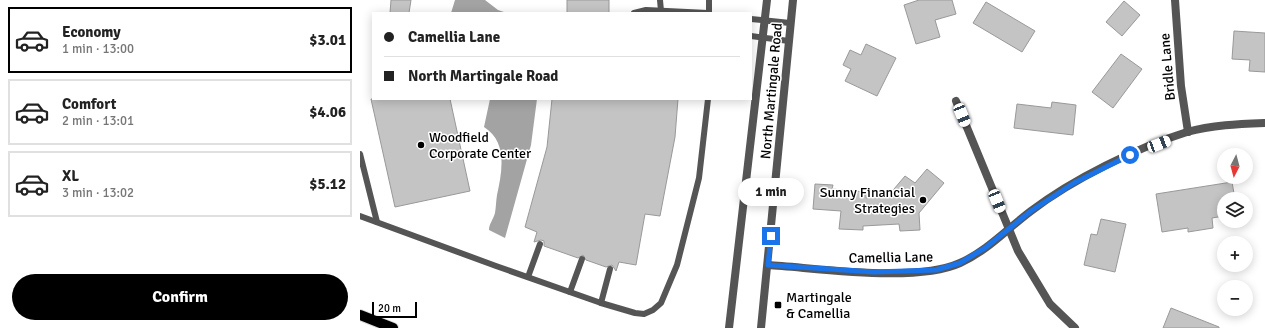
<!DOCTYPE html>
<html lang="en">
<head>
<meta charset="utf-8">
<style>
	:root { --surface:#fff; --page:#f6f6f6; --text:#222; --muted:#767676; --line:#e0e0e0; --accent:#000 }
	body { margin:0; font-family:Signika,sans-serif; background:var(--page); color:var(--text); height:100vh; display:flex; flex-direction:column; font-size:15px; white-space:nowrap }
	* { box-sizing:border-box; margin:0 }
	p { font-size:13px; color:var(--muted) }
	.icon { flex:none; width:22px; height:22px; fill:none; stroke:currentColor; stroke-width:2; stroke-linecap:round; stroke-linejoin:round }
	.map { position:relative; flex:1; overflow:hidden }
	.details { display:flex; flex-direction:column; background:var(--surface); width:360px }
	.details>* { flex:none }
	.top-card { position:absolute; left:12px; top:12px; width:380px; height:88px; border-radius:0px; box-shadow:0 2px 10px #0003; display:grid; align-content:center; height:88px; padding:0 12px; background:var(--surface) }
	.needle { width:26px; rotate:186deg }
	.buttons { position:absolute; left:857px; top:148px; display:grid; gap:8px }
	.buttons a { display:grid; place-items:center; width:36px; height:36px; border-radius:50%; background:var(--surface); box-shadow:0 2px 10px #0003; font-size:20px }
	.scale { position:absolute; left:12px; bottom:10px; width:45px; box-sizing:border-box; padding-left:4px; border:2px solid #000; border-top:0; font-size:11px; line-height:14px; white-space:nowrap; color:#000; -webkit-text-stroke:3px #fff; paint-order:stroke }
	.end { position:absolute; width:18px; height:18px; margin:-9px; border:5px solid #1a73e8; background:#fff; box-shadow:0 0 0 2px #fff }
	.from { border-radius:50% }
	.bubble { position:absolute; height:28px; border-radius:14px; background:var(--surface); box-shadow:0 2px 10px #0003; font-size:13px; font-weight:700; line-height:28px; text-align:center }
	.car { position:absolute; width:12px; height:24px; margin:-12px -6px; border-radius:5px; box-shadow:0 0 3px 1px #0007; background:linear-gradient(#fff 24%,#345 0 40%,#fff 0 76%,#345 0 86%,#fff 0) }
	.top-card b { display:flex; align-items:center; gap:14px; height:38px; font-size:15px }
	.top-card b+b { border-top:1px solid var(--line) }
	.top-card i { width:10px; height:10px; background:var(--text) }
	ul { padding:7px 0 0; list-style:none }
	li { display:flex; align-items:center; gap:12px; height:66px; margin:0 8px 6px; padding:0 4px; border:2px solid var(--line); border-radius:0px }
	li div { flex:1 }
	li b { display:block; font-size:15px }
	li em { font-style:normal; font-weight:700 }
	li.current { border-color:var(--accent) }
	li>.icon { width:36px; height:36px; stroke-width:1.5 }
	.button { display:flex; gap:8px; margin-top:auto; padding:8px 12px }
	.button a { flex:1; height:46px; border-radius:24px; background:var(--accent); color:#fff; font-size:16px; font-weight:700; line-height:46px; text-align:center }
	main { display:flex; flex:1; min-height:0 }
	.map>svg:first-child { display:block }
	.water { fill:#a3a3a3 }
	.building { fill:#c4c4c4; stroke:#999 }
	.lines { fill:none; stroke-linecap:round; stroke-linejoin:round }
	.primary-casing { stroke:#dbdbdb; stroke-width:12 }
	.service { stroke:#555; stroke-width:6 }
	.minor { stroke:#555; stroke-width:8 }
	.tertiary { stroke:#555; stroke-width:8 }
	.primary { stroke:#000; stroke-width:10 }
	.route { stroke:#1a73e8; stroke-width:5 }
	.poi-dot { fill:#000; stroke:#fff; stroke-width:1.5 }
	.labels { text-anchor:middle; stroke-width:3; stroke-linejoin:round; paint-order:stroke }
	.street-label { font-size:14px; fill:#000; stroke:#fff }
	.poi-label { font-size:14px; fill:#000; stroke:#fff; text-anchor:start }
</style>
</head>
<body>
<main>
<section class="details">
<ul>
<li class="current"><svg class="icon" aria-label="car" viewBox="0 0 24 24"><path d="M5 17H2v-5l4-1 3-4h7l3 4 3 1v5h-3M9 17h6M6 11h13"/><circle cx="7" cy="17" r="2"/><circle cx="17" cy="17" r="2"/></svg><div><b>Economy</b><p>1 min · 13:00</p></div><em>$3.01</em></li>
<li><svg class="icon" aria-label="car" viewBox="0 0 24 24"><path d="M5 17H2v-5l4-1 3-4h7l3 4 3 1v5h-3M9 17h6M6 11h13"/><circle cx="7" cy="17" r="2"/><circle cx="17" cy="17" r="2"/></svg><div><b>Comfort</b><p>2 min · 13:01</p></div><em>$4.06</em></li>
<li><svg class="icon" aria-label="car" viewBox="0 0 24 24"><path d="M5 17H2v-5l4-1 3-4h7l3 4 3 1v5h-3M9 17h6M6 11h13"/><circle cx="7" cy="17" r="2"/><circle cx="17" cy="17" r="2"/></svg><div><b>XL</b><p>3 min · 13:02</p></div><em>$5.12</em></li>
</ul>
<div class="button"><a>Confirm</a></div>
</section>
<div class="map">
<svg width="905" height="328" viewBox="0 0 905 328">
	<rect width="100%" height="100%" fill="#fff"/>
	<g class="water">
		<path d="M95 0H125L138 10 147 13H91Z"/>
		<path d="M130 99H177L171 145 145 238 129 230C129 224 133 220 135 213 136 207 136 201 137 195 142 172 148 142 124 127Z"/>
	</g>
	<g class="building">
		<path d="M31 0H51L49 13H30Z"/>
		<rect x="207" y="0" width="42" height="13"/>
		<path d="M559 0H592L596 14 575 20 580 37 556 44 544 5Z"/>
		<path d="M764 1 780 15 762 36 746 22Z"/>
		<path d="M626 2 675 31 662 52 613 23Z"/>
		<path d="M874 31 905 33V72L889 71 890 60 872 59Z"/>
		<path d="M506 44 536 58 517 96 485 81 491 69 483 65 490 50 501 55Z"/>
		<path d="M761 54 782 69 753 108 732 92Z"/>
		<path d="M11 99H90L110 191 35 207Z"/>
		<path d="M192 99H318L315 137 300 216 285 214 276 265 259 262 256 271 252 265 246 267 226 260 223 255 218 258 184 246V241L181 240 174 242 177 232 165 227 187 147Z"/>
		<path d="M692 102 716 105 713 135 654 128 657 104 691 108Z"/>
		<path d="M567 169 584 183 559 213 560 230 540 231 539 224 503 226V230L479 229 481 211 453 209 455 184 473 185 472 189 506 192V198L534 197V189L545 176 555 183Z"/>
		<path d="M872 182 875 199H864V216L852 218 853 228 828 232V228L802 232 796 194Z"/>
		<path d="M741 219 766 224 755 272 724 265 731 234 737 235Z"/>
		<path d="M811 308 859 327V328H803Z"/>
	</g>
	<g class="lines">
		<defs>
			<path id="primary" d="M0 315 33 328"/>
		</defs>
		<use href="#primary" class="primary-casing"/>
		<g class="service">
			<path d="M300 0 301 11"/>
			<path d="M349 0V13"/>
			<path d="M274 13 286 10 348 13"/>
			<path d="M391 19 430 23"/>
			<path d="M391 36 429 41"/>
			<path d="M0 154 17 222"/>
			<path d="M0 216 136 266 241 303 275 313 284 314 293 310 301 303 317 265 339 178 348 99"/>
			<path d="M168 277 180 244"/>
			<path d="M210 292 222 259"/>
			<path d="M241 303 250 269"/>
		</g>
		<g class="minor">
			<path d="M815 0 821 86 828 132"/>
			<path d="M596 101 658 251 690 304 715 328"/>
			<path d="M408 265C458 268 556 283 600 263 627 251 647 229 671 211 713 179 776 148 827 132 852 125 879 124 905 123"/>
		</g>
		<g class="tertiary">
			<path d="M369 328 407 0"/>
			<path d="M401 328 433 0"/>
		</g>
		<use href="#primary" class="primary"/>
	</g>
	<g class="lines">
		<path class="route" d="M411 236 408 265 514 272 576 270 600 263 625 248 671 211 714 183 770 155"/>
	</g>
	<g class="poi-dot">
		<circle cx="61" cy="145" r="4"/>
		<circle cx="563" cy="200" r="4"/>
		<rect x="414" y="301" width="8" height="8" rx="2"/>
	</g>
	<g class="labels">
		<g class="street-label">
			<text transform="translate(807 67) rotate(-95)" y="5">Bridle Lane</text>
			<text transform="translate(411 91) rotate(-85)" y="5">North Martingale Road</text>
			<text transform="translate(531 257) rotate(-1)" y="5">Camellia Lane</text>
		</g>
		<g class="poi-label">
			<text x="69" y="142">Woodfield<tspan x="69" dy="16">Corporate Center</tspan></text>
			<text x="555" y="197" text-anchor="end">Sunny Financial<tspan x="555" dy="16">Strategies</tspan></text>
			<text x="426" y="302">Martingale<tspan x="426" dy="16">&amp; Camellia</tspan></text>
		</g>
	</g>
</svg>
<div class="buttons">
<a><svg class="needle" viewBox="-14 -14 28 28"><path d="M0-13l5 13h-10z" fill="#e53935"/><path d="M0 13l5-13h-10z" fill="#767676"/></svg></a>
<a><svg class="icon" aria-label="layers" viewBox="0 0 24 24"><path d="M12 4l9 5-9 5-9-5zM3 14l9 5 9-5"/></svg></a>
<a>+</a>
<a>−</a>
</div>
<div class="scale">20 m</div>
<i class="end from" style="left:770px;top:155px"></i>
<i class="end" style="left:411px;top:236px"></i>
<div class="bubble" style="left:378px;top:178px;width:66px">1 min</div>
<i class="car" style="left:602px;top:115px;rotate:158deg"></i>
<i class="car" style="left:799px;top:144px;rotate:69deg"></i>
<i class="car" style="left:637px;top:201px;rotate:158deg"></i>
<div class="top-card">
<b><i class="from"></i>Camellia Lane</b>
<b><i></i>North Martingale Road</b>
</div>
</div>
</main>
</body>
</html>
